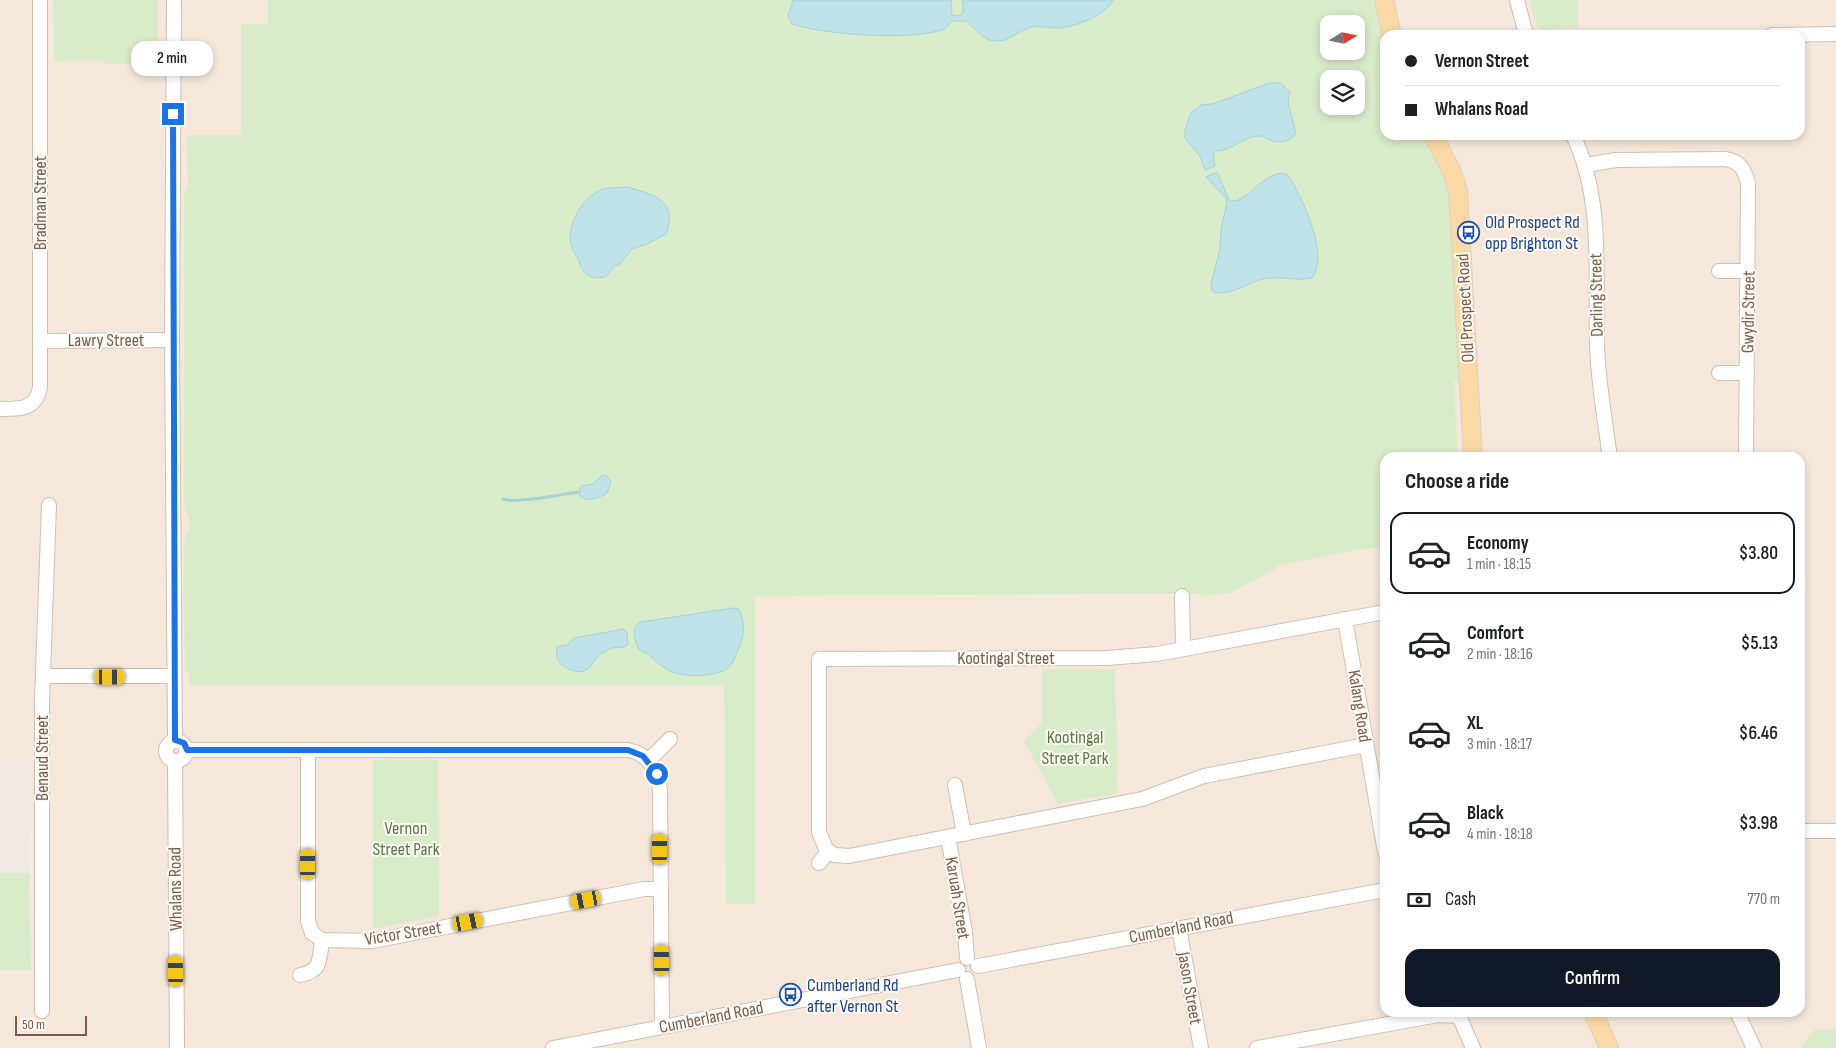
<!DOCTYPE html>
<html lang="en">
<head>
<meta charset="utf-8">
<style>
	:root { --surface:#fff; --page:#f6f6f6; --text:#202124; --muted:#757577; --line:#e0e0e0; --accent:#111827 }
	body { margin:0; font-family:"Sofia Sans Condensed",sans-serif; background:var(--page); color:var(--text); height:100vh; display:flex; flex-direction:column; font-size:19px; white-space:nowrap }
	* { box-sizing:border-box; margin:0 }
	p { font-size:16px; color:var(--muted) }
	.icon { flex:none; width:28px; height:28px; fill:none; stroke:currentColor; stroke-width:2; stroke-linecap:round; stroke-linejoin:round }
	.map { position:relative; flex:1; overflow:hidden }
	.side { position:absolute; left:1380px; top:452px; width:425px; height:565px; display:flex; flex-direction:column; background:var(--surface); border-radius:15px; box-shadow:0 2px 8px #0003 }
	.side>* { flex:none }
	.banner { position:absolute; left:1380px; top:30px; width:425px; height:110px; border-radius:15px; box-shadow:0 2px 8px #0003; display:grid; align-content:center; height:110px; padding:0 25px; background:var(--surface) }
	.needle { width:32px; rotate:80deg }
	.tools { position:absolute; left:1320px; top:15px; display:grid; gap:10px }
	.tools a { display:grid; place-items:center; width:45px; height:45px; border-radius:10px; background:var(--surface); box-shadow:0 2px 8px #0003; font-size:25px }
	.scale { position:absolute; left:15px; bottom:12px; width:72px; box-sizing:border-box; padding-left:5px; border:2px solid #7a5c4d; border-top:0; font-size:14px; line-height:18px; white-space:nowrap; color:#7a5c4d; -webkit-text-stroke:4px #fffaf3; paint-order:stroke }
	.end { position:absolute; width:22px; height:22px; margin:-11px; border:6px solid #1a73e8; background:#fff; box-shadow:0 0 0 2px #fff }
	.from { border-radius:50% }
	.bubble { position:absolute; height:35px; border-radius:15px; background:var(--surface); box-shadow:0 2px 8px #0003; font-size:16px; font-weight:600; line-height:35px; text-align:center }
	.car { position:absolute; width:15px; height:30px; margin:-15px -8px; border-radius:6px; box-shadow:0 0 4px 1px #0007; background:linear-gradient(#f5c518 24%,#345 0 40%,#f5c518 0 76%,#345 0 86%,#f5c518 0) }
	.banner b { display:flex; align-items:center; gap:18px; height:48px; font-size:19px }
	.banner b+b { border-top:1px solid var(--line) }
	.banner i { width:12px; height:12px; background:var(--text) }
	ul { padding:0; list-style:none }
	li { display:flex; align-items:center; gap:15px; height:82px; margin:0 10px 8px; padding:0 15px; border:2px solid transparent; border-radius:15px }
	li div { flex:1 }
	li b { display:block; font-size:19px }
	li em { font-style:normal; font-weight:600 }
	li.on { border-color:var(--accent) }
	li>.icon { width:45px; height:45px; stroke-width:1.5 }
	h2 { padding:0 25px; font-size:22px; line-height:60px }
	.pay { display:flex; align-items:center; gap:12px; height:55px; padding:0 25px; font-size:19px }
	.pay p { margin-inline-start:auto }
	.action { display:flex; gap:10px; margin-top:auto; padding:10px 25px }
	.action a { flex:1; height:58px; border-radius:15px; background:var(--accent); color:#fff; font-size:20px; font-weight:600; line-height:58px; text-align:center }
	.map>svg:first-child { display:block }
	.residential { fill:#f5e8da; fill-rule:evenodd }
	.industrial { fill:#efe9e4 }
	.green { fill:#d8ecc9; fill-rule:evenodd }
	.water { fill:#bfe3e8; stroke:#a5d3da }
	.lines { fill:none; stroke-linecap:round; stroke-linejoin:round }
	.stream { stroke:#a5d3da; stroke-width:3 }
	.minor-casing { stroke:#d1beb0; stroke-width:16 }
	.major-casing { stroke:#dad1cd; stroke-width:20 }
	.minor { stroke:#fff; stroke-width:14 }
	.major { stroke:#fbd9a5; stroke-width:18 }
	.route { stroke:#1a73e8; stroke-width:6 }
	.labels { text-anchor:middle; stroke-width:4; stroke-linejoin:round; paint-order:stroke }
	.street-label { font-size:18px; fill:#7a5c4d; stroke:#fffaf3 }
	.transit-label { font-size:18px; fill:#164399; stroke:#fffaf3; text-anchor:start }
	.park-label { font-size:18px; fill:#537a41; stroke:#fffaf3 }
</style>
</head>
<body>
<div class="map">
<svg width="1836" height="1048" viewBox="0 0 1836 1048">
	<rect width="100%" height="100%" fill="#fdf6ec"/>
	<path class="residential" d="M0 0H53L54 61 105 60 106 64H136L158 63V0H268V24H241V135H188L189 685H725L726 903 755 904 754 596 1224 594 1274 566 1361 549 1385 548V1012H1800V458L1458 457 1442 182 1414 135H1800V35H1385V67L1368 0H1529L1535 24 1541 29 1578 28V0H1836V1029H1815L1800 1048H0V970H31L30 766H0ZM1114 669 1115 721 1024 741 1042 722Z"/>
	<rect class="industrial" x="0" y="766" width="30" height="107"/>
	<g class="green">
		<path d="M53 0H158V64H106L104 60 54 61Z"/>
		<path d="M268 0H1373L1385 45V135H1423L1450 188 1460 384 1454 380 1458 457 1385 458V548L1361 549 1277 566 1274 570 1230 593 1202 596 1201 594 755 596V904H726L724 685H189V673L185 670 183 583 185 535 189 532V519L184 504V193L188 187 187 135H241V24H268ZM1329 24H1356V51H1329ZM1329 79H1356V106H1329Z"/>
		<path d="M1529 0H1578V28L1541 29 1535 24Z"/>
		<path d="M1042 669H1115L1118 793 1058 804 1024 741 1042 722Z"/>
		<path d="M373 760H438L439 916 373 929Z"/>
		<path d="M0 873H30L31 970H0Z"/>
		<path d="M1815 1029H1836V1048H1800Z"/>
	</g>
	<g class="water">
		<path d="M793 0H951L952 15 960 16 963 12V0H1113C1105 16 1077 26 1060 28 1051 29 1041 25 1033 27 1020 29 1011 41 997 41 984 42 975 28 966 21H951L945 29C912 41 826 35 792 24L788 16Z"/>
		<path d="M1269 83H1280L1290 92 1288 103 1296 133C1286 146 1274 143 1262 136 1246 134 1233 151 1215 151L1213 155 1215 166 1205 170 1200 156 1185 138V131L1191 113 1201 105 1213 104Z"/>
		<path d="M1217 172 1229 200 1236 201C1251 196 1271 166 1288 175 1302 197 1330 255 1312 278 1291 282 1275 273 1253 282 1243 287 1222 297 1212 291L1211 284 1220 249 1221 229 1227 203 1226 198 1206 177Z"/>
		<path d="M627 187C652 194 679 200 666 234L647 244 632 249 619 265 615 266 605 277C590 280 583 274 579 261 577 255 572 251 571 244 567 224 582 198 601 190 608 187 619 188 627 187Z"/>
		<path d="M602 475 607 476 611 482 607 493C599 498 587 503 579 495L581 486 593 484Z"/>
		<path d="M733 608 739 609C745 622 745 637 738 650 736 655 733 663 729 667 717 678 679 678 666 669 655 662 650 653 638 649 635 639 630 627 641 622Z"/>
		<path d="M624 629 627 632 628 645C622 649 616 646 610 649 589 656 593 682 565 667 557 663 556 655 557 647L567 645 574 638Z"/>
	</g>
	<g class="lines">
		<path class="stream" d="M503 499C517 504 561 494 579 492"/>
		<defs>
			<g id="minor">
				<path d="M174 0 172 340 175 740"/>
				<path d="M1517 0 1526 35"/>
				<path d="M1772 35 1836 34"/>
				<path d="M1573 135C1604 200 1595 274 1597 344 1598 382 1605 420 1610 458"/>
				<path d="M1585 165 1616 160 1725 159C1740 161 1745 170 1748 184L1746 458"/>
				<path d="M1719 271H1748"/>
				<path d="M41 341 172 340"/>
				<path d="M1719 373H1747"/>
				<path d="M0 409C20 409 36 410 40 387V0"/>
				<path d="M1182 596 1183 648"/>
				<path d="M1345 619 1385 852"/>
				<path d="M43 676H174"/>
				<circle cx="176" cy="751" r="10"/>
				<path d="M1366 745 1204 776 1142 799 849 856 834 855 826 849 819 832V659L1107 658 1157 654 1385 612"/>
				<path d="M187 750H628C648 754 658 770 660 790L662 1027"/>
				<path d="M308 750V921L312 933 322 940 372 941 644 889H661"/>
				<path d="M175 761 177 1048"/>
				<path d="M648 761 670 739"/>
				<path d="M955 785 964 834"/>
				<path d="M1800 831H1836"/>
				<path d="M948 837 965 932 967 958"/>
				<path d="M819 863 829 851"/>
				<path d="M1179 928 1201 1048"/>
				<path d="M978 966 1385 890"/>
				<path d="M300 975C322 971 319 960 322 940"/>
				<path d="M967 979 979 1048"/>
				<path d="M42 1011V700L49 505"/>
				<path d="M1737 1012 1754 1048"/>
				<path d="M553 1048 958 970"/>
				<path d="M1257 1048 1438 1015 1459 1016 1473 1048"/>
			</g>
			<g id="major">
				<path d="M1384 0 1392 35"/>
				<path d="M1433 135 1452 172 1458 191 1473 458"/>
				<path d="M1593 1012 1609 1048"/>
			</g>
		</defs>
		<use href="#minor" class="minor-casing"/>
		<use href="#major" class="major-casing"/>
		<use href="#minor" class="minor"/>
		<use href="#major" class="major"/>
	</g>
	<g class="lines">
		<path class="route" d="M173 114 175 740 184 743 187 750H628L643 756 657 774"/>
	</g>
	<defs>
		<symbol id="bus-ring" viewBox="-11 -11 22 22"><circle r="9.5" fill="#fffaf3" stroke="#1a4fb4" stroke-width="1.5"/><path d="M-5-6H5V4H4V6H2V4H-2V6H-4V4H-5ZM-3.5-4V0h7V-4ZM-3.5 1.2v1.5H-2V1.2ZM2 1.2v1.5H3.5V1.2Z" fill="#1a4fb4"/></symbol>
	</defs>
	<g fill-rule="evenodd">
		<use href="#bus-ring" x="1456" y="220" width="25" height="25"/>
		<use href="#bus-ring" x="778" y="982" width="25" height="25"/>
	</g>
	<g class="labels">
		<g class="street-label">
			<text transform="translate(40 203) rotate(-90)" y="6">Bradman Street</text>
			<text transform="translate(1596 295) rotate(-91)" y="6">Darling Street</text>
			<text transform="translate(1465 308) rotate(-93)" y="6">Old Prospect Road</text>
			<text transform="translate(1748 312) rotate(-89)" y="6">Gwydir Street</text>
			<text x="106" y="346">Lawry Street</text>
			<text x="1006" y="664">Kootingal Street</text>
			<text transform="translate(1360 706) rotate(81)" y="6">Kalang Road</text>
			<text transform="translate(42 758) rotate(-90)" y="6">Benaud Street</text>
			<text transform="translate(175 889) rotate(-91)" y="6">Whalans Road</text>
			<text transform="translate(958 898) rotate(81)" y="6">Karuah Street</text>
			<text transform="translate(1181 927) rotate(-11)" y="6">Cumberland Road</text>
			<text transform="translate(403 933) rotate(-9)" y="6">Victor Street</text>
			<text transform="translate(1190 988) rotate(80)" y="6">Jason Street</text>
			<text transform="translate(711 1017) rotate(-11)" y="6">Cumberland Road</text>
		</g>
		<g class="transit-label">
			<text x="1485" y="228">Old Prospect Rd<tspan x="1485" dy="21">opp Brighton St</tspan></text>
			<text x="807" y="991">Cumberland Rd<tspan x="807" dy="21">after Vernon St</tspan></text>
		</g>
		<g class="park-label">
			<text x="1075" y="743">Kootingal<tspan x="1075" dy="21">Street Park</tspan></text>
			<text x="406" y="834">Vernon<tspan x="406" dy="21">Street Park</tspan></text>
		</g>
	</g>
</svg>
<div class="tools">
<a><svg class="needle" viewBox="-14 -14 28 28"><path d="M0-13l5 13h-10z" fill="#e53935"/><path d="M0 13l5-13h-10z" fill="#757577"/></svg></a>
<a><svg class="icon" aria-label="layers" viewBox="0 0 24 24"><path d="M12 4l9 5-9 5-9-5zM3 14l9 5 9-5"/></svg></a>
</div>
<div class="scale">50 m</div>
<i class="end from" style="left:657px;top:774px"></i>
<i class="end" style="left:173px;top:114px"></i>
<div class="bubble" style="left:131px;top:41px;width:82px">2 min</div>
<i class="car" style="left:110px;top:677px;rotate:90deg"></i>
<i class="car" style="left:660px;top:849px;rotate:0deg"></i>
<i class="car" style="left:308px;top:864px;rotate:0deg"></i>
<i class="car" style="left:586px;top:900px;rotate:259deg"></i>
<i class="car" style="left:468px;top:922px;rotate:79deg"></i>
<i class="car" style="left:662px;top:960px;rotate:359deg"></i>
<i class="car" style="left:176px;top:971px;rotate:359deg"></i>
<div class="banner">
<b><i class="from"></i>Vernon Street</b>
<b><i></i>Whalans Road</b>
</div>
<section class="side">
<h2>Choose a ride</h2>
<ul>
<li class="on"><svg class="icon" aria-label="car" viewBox="0 0 24 24"><path d="M5 17H2v-5l4-1 3-4h7l3 4 3 1v5h-3M9 17h6M6 11h13"/><circle cx="7" cy="17" r="2"/><circle cx="17" cy="17" r="2"/></svg><div><b>Economy</b><p>1 min · 18:15</p></div><em>$3.80</em></li>
<li><svg class="icon" aria-label="car" viewBox="0 0 24 24"><path d="M5 17H2v-5l4-1 3-4h7l3 4 3 1v5h-3M9 17h6M6 11h13"/><circle cx="7" cy="17" r="2"/><circle cx="17" cy="17" r="2"/></svg><div><b>Comfort</b><p>2 min · 18:16</p></div><em>$5.13</em></li>
<li><svg class="icon" aria-label="car" viewBox="0 0 24 24"><path d="M5 17H2v-5l4-1 3-4h7l3 4 3 1v5h-3M9 17h6M6 11h13"/><circle cx="7" cy="17" r="2"/><circle cx="17" cy="17" r="2"/></svg><div><b>XL</b><p>3 min · 18:17</p></div><em>$6.46</em></li>
<li><svg class="icon" aria-label="car" viewBox="0 0 24 24"><path d="M5 17H2v-5l4-1 3-4h7l3 4 3 1v5h-3M9 17h6M6 11h13"/><circle cx="7" cy="17" r="2"/><circle cx="17" cy="17" r="2"/></svg><div><b>Black</b><p>4 min · 18:18</p></div><em>$3.98</em></li>
</ul>
<div class="pay"><svg class="icon" aria-label="cash" viewBox="0 0 24 24"><path d="M3 7h18v10H3z"/><circle cx="12" cy="12" r="2"/></svg>Cash<p>770 m</p></div>
<div class="action"><a>Confirm</a></div>
</section>
</div>
</body>
</html>
